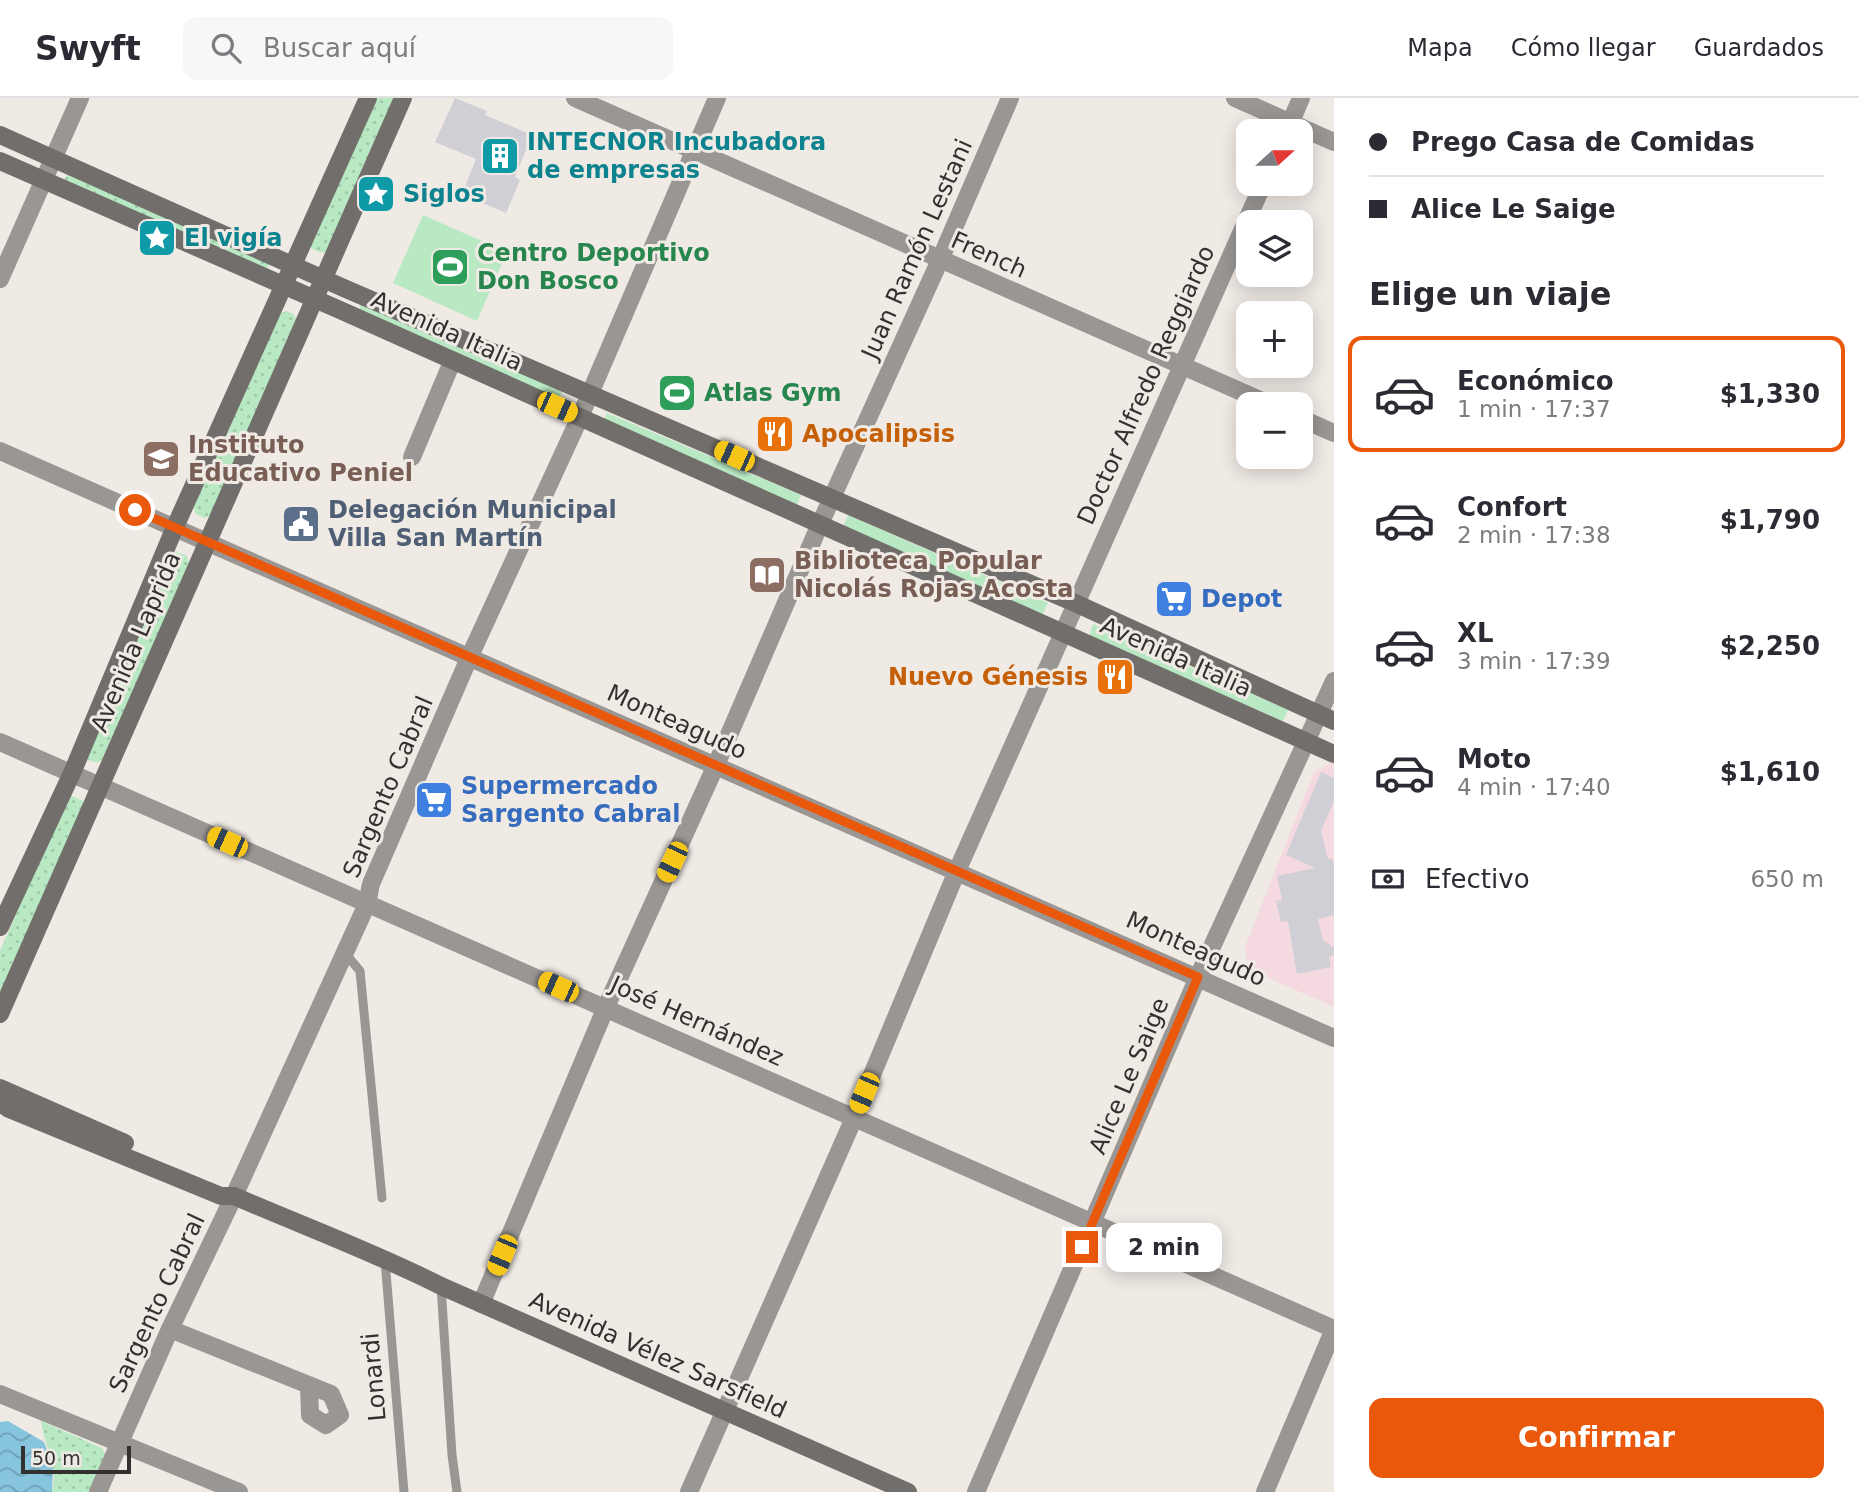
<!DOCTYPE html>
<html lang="es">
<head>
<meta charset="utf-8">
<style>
	:root { --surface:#fff; --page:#f7f7f7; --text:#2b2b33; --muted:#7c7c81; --line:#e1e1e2; --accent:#ea580c }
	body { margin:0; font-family:"DejaVu Sans",sans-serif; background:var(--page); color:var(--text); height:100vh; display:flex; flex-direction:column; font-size:26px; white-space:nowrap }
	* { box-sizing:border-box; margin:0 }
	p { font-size:23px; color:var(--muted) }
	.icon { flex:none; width:38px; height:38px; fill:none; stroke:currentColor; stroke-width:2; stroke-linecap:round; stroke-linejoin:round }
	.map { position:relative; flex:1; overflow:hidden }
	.details { display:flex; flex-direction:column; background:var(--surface); width:525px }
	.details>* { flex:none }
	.hud { display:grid; align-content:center; height:154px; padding:0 35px; background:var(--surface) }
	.needle { width:46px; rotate:69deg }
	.tools { position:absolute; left:1236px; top:21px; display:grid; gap:14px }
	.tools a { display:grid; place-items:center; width:77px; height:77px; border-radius:14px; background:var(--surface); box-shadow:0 4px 18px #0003; font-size:35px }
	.scale { position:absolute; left:21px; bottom:18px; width:110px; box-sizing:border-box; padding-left:7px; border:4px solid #33312f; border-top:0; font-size:19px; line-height:24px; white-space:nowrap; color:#33312f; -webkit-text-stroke:5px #f0eae5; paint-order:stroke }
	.end { position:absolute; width:32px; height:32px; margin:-16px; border:9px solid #ea580c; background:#fff; box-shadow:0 0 0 4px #fff }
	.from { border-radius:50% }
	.bubble { position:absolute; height:49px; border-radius:14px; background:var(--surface); box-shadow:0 4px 18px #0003; font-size:23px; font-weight:800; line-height:49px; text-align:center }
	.car { position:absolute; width:21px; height:42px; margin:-21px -10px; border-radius:9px; box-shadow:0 0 5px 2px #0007; background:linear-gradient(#f5c518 24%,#345 0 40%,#f5c518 0 76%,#345 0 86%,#f5c518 0) }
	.hud b { display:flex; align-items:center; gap:24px; height:66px; font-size:26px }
	.hud b+b { border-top:2px solid var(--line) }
	.hud i { width:18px; height:18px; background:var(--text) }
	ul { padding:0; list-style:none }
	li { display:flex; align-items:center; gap:21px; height:116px; margin:0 14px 10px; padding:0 21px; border:4px solid transparent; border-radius:14px }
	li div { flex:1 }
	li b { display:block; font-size:26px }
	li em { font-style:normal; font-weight:800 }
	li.active { border-color:var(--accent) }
	li>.icon { width:63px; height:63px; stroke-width:1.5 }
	h2 { padding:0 35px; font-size:32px; line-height:84px }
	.pay { display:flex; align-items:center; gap:18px; height:77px; padding:0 35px; font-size:26px }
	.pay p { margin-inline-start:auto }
	.button { display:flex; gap:14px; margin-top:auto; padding:14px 35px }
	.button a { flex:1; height:80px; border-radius:14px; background:var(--accent); color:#fff; font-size:28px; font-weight:800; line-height:80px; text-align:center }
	header { display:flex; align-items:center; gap:42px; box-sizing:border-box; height:98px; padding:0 35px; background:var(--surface); border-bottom:2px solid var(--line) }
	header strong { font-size:33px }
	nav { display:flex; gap:38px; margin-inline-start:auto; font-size:24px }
	.search { width:490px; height:63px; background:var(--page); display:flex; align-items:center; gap:18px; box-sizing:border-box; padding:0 24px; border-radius:14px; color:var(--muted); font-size:26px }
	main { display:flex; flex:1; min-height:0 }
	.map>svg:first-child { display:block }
	.education { fill:#f4dae0 }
	.grass { fill:#b8e9c2 }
	.park { fill:url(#park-dots) }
	.water { fill:url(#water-waves) }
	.building { fill:#d1cfd6 }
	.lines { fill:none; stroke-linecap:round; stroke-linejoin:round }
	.lane { stroke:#999694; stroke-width:9 }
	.street { stroke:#999694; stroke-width:18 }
	.secondary { stroke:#726e6b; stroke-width:18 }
	.route { stroke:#ea580c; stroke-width:9 }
	.labels { text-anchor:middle; stroke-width:6; stroke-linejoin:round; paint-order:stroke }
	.culture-label { font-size:24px; font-weight:bold; fill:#0d838f; stroke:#f0eae5; text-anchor:start }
	.street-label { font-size:24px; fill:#33312f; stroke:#f0eae5 }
	.leisure-label { font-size:24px; font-weight:bold; fill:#27864d; stroke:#f0eae5; text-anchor:start }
	.food-label { font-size:24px; font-weight:bold; fill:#c56008; stroke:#f0eae5; text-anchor:start }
	.education-label { font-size:24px; font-weight:bold; fill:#785e54; stroke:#f0eae5; text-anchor:start }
	.service-label { font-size:24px; font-weight:bold; fill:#4e5e75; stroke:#f0eae5; text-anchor:start }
	.shop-label { font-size:24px; font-weight:bold; fill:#366cbe; stroke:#f0eae5; text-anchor:start }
</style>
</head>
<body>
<header>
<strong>Swyft</strong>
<div class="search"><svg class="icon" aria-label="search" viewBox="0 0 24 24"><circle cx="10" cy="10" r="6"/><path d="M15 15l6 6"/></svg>Buscar aquí</div>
<nav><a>Mapa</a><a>Cómo llegar</a><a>Guardados</a></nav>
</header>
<main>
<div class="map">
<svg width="1334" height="1394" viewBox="0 0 1334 1394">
	<defs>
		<pattern id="park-dots" width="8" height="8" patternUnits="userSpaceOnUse" patternTransform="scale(1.75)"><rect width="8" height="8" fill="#b8e9c2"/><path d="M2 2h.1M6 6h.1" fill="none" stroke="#9fc8a7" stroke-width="1.8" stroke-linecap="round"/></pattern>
		<pattern id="water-waves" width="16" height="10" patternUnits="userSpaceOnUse" patternTransform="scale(1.75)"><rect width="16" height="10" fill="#87c4de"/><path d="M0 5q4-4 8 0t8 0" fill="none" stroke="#6fa0b4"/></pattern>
	</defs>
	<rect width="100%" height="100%" fill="#f0eae5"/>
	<path class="education" d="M1334 664V909L1248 871 1245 849 1314 674Z"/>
	<g class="grass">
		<path d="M423 117 507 154 477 223 393 185Z"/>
		<path d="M363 206 561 292 562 295 557 302 359 214 360 207Z"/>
		<path d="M607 315 801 397 797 407 603 324Z"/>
		<path d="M848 417 1048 505 1042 518 843 429Z"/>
		<path d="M1093 526 1288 612 1283 623 1089 538Z"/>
	</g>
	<g class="park">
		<path d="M373 0H395L328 152C322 157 318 154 311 150L309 143Z"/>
		<path d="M68 75 270 166 265 173 64 82Z"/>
		<path d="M287 213 293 216 298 224 212 417 204 420 196 416 192 407 278 216Z"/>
		<path d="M177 454 187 458 189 466 103 660 98 665 88 662 86 652 171 456Z"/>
		<path d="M70 697 83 703V707L0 897V853L67 699Z"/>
		<path d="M41 1323 102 1350 107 1359 91 1394H52C59 1371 44 1346 41 1323Z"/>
	</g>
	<path class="water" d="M8 1323 44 1344 53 1368 52 1394H0V1324Z"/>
	<g class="building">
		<path d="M455 0 487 13 485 17 532 37 515 79 520 82 506 115 462 96 476 61 435 44Z"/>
		<path d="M1321 674 1334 680V703L1321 733 1328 761H1332L1334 765V817L1318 821 1323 842 1334 850V857L1329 859 1331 869 1297 876 1288 823 1281 824 1276 803 1282 802 1277 778 1315 770 1286 757Z"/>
	</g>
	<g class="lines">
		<g class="lane">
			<path d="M344 854 360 873 382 1100"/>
			<path d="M385 1162 404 1394"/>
			<path d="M441 1188 452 1357 457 1394"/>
		</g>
		<g class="street">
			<path d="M575 0 1269 306"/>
			<path d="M1235 0 1334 44"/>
			<path d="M1287 33 1301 0"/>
			<path d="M0 181 80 0"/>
			<path d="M1300 320 1334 335"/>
			<path d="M0 353 1334 940"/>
			<path d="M412 359 452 264"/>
			<path d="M0 644 1334 1231"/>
			<path d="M481 1206 606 909 716 667 820 426 940 162 1010 0"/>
			<path d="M170 1231 331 1296 340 1317 326 1327 310 1317 309 1287"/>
			<path d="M0 1296 239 1394"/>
			<path d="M98 1394 170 1231 234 1098 367 806 371 786 469 560 580 319 717 0"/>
			<path d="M689 1394 854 1020 957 773 1263 86"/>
			<path d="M976 1394 1198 879 1334 583"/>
			<path d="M1265 1394 1334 1231"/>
		</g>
		<g class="secondary">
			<path d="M0 37 346 191 1075 505 1334 623"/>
			<path d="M0 63 340 212 1334 656"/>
			<path d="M0 829 72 675 175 429 368 0"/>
			<path d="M0 916 403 0"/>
			<path d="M0 990 125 1045"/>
			<path d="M0 1005 9 1011 221 1098H234C303 1128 374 1154 441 1188L908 1394"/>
		</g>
	</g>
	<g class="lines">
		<path class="route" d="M135 412 1198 879 1082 1149"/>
	</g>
	<defs>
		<symbol id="building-square" viewBox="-11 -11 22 22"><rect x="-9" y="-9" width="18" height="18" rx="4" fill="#0f9aa8" stroke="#f0eae5"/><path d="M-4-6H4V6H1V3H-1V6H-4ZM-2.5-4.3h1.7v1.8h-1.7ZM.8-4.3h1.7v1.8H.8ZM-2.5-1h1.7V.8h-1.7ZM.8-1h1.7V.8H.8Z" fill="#fff"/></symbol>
		<symbol id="sight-square" viewBox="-11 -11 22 22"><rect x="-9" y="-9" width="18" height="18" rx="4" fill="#0f9aa8" stroke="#f0eae5"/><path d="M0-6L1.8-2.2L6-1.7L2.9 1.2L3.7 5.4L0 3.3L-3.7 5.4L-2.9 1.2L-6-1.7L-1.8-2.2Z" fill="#fff"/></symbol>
		<symbol id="stadium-square" viewBox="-11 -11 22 22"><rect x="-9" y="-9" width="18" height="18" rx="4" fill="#2e9e5b" stroke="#f0eae5"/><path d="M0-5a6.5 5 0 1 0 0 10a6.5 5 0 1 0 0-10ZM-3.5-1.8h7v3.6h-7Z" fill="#fff"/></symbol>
		<symbol id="restaurant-square" viewBox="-11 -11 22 22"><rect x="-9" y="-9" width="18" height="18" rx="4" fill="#e8710a" stroke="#f0eae5"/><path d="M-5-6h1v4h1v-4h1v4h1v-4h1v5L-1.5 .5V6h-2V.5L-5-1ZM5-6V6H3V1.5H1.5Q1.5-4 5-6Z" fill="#fff"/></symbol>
		<symbol id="school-square" viewBox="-11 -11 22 22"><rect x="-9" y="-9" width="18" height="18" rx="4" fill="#8d6e63" stroke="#f0eae5"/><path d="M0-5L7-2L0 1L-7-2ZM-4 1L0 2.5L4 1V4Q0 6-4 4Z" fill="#fff"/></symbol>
		<symbol id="civic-square" viewBox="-11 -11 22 22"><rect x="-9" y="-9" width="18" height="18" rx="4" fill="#5c6f8a" stroke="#f0eae5"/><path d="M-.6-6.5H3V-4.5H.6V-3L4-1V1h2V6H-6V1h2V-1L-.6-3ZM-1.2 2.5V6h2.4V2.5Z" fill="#fff"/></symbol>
		<symbol id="library-square" viewBox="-11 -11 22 22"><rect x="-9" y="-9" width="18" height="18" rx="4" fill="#8d6e63" stroke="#f0eae5"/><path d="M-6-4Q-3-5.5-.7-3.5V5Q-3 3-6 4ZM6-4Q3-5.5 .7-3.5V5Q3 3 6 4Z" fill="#fff"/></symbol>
		<symbol id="supermarket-square" viewBox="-11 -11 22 22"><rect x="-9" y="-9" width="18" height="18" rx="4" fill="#3f7fe0" stroke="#f0eae5"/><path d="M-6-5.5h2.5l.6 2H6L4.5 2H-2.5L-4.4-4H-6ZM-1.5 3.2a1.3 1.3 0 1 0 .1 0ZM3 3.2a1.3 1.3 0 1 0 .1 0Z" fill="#fff"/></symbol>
	</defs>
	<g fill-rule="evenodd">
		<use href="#building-square" x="478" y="36" width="44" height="44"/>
		<use href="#sight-square" x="354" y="74" width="44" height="44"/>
		<use href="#sight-square" x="135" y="118" width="44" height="44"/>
		<use href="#stadium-square" x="428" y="147" width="44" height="44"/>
		<use href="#stadium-square" x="655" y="273" width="44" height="44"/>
		<use href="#restaurant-square" x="753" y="314" width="44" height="44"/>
		<use href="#school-square" x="139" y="339" width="44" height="44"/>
		<use href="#civic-square" x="279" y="404" width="44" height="44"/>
		<use href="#library-square" x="745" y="455" width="44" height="44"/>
		<use href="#supermarket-square" x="1152" y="479" width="44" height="44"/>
		<use href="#restaurant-square" x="1093" y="557" width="44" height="44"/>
		<use href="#supermarket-square" x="412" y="680" width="44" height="44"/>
	</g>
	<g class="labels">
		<g class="culture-label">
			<text x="527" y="52">INTECNOR Incubadora<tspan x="527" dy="28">de empresas</tspan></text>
			<text x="403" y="104">Siglos</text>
			<text x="184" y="148">El vigía</text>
		</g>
		<g class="street-label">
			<text transform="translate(917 151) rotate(-66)" y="8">Juan Ramón Lestani</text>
			<text transform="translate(989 157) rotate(24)" y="8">French</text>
			<text transform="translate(447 233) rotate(24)" y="8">Avenida Italia</text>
			<text transform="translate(1146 287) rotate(-66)" y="8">Doctor Alfredo Reggiardo</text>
			<text transform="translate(136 544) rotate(-67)" y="8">Avenida Laprida</text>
			<text transform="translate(1176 559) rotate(24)" y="8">Avenida Italia</text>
			<text transform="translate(677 624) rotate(24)" y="8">Monteagudo</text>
			<text transform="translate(388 689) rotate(-67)" y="8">Sargento Cabral</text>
			<text transform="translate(1196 851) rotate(24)" y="8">Monteagudo</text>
			<text transform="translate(697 923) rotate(24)" y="8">José Hernández</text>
			<text transform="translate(1129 978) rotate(-67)" y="8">Alice Le Saige</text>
			<text transform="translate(157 1205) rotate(-65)" y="8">Sargento Cabral</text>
			<text transform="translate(658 1257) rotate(24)" y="8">Avenida Vélez Sarsfield</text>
			<text transform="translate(374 1279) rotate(-95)" y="8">Lonardi</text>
		</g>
		<g class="leisure-label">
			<text x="477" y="163">Centro Deportivo<tspan x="477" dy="28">Don Bosco</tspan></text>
			<text x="704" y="303">Atlas Gym</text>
		</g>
		<g class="food-label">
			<text x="802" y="344">Apocalipsis</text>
			<text x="1088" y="587" text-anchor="end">Nuevo Génesis</text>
		</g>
		<g class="education-label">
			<text x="188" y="355">Instituto<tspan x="188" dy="28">Educativo Peniel</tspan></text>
			<text x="794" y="471">Biblioteca Popular<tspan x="794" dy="28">Nicolás Rojas Acosta</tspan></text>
		</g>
		<g class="service-label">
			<text x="328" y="420">Delegación Municipal<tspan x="328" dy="28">Villa San Martín</tspan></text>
		</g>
		<g class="shop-label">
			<text x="1201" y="509">Depot</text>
			<text x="461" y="696">Supermercado<tspan x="461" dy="28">Sargento Cabral</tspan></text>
		</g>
	</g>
</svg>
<div class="tools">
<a><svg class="needle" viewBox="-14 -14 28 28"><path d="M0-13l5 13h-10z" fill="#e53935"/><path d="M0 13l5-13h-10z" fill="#7c7c81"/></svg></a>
<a><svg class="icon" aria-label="layers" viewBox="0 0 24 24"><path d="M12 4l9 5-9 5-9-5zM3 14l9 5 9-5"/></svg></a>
<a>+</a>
<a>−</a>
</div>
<div class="scale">50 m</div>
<i class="end from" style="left:135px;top:412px"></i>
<i class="end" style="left:1082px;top:1149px"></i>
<div class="bubble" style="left:1106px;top:1125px;width:116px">2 min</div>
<i class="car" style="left:557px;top:309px;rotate:114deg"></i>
<i class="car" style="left:734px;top:358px;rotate:294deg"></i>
<i class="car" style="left:227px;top:744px;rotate:294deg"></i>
<i class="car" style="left:672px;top:764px;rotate:205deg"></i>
<i class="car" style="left:558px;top:889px;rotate:294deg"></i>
<i class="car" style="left:864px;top:995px;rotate:203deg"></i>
<i class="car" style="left:502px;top:1157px;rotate:203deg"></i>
</div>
<section class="details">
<div class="hud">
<b><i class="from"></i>Prego Casa de Comidas</b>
<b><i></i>Alice Le Saige</b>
</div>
<h2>Elige un viaje</h2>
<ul>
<li class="active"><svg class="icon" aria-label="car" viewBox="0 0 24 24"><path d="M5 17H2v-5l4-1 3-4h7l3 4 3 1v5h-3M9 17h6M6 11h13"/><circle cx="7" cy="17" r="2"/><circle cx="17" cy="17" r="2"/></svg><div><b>Económico</b><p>1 min · 17:37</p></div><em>$1,330</em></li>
<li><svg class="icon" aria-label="car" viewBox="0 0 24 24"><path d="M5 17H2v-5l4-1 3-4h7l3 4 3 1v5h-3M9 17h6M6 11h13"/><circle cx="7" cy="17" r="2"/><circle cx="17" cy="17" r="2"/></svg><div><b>Confort</b><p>2 min · 17:38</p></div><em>$1,790</em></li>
<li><svg class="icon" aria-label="car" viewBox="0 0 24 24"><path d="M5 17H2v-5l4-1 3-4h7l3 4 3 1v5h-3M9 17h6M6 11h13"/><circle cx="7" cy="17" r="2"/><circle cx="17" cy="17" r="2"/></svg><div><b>XL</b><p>3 min · 17:39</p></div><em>$2,250</em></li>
<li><svg class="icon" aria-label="car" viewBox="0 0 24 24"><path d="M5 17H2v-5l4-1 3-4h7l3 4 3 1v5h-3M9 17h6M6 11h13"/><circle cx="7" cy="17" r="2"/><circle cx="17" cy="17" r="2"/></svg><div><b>Moto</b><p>4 min · 17:40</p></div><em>$1,610</em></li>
</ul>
<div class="pay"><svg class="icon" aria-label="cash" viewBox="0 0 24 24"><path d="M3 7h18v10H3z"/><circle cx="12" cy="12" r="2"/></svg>Efectivo<p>650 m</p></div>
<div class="button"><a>Confirmar</a></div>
</section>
</main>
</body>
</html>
